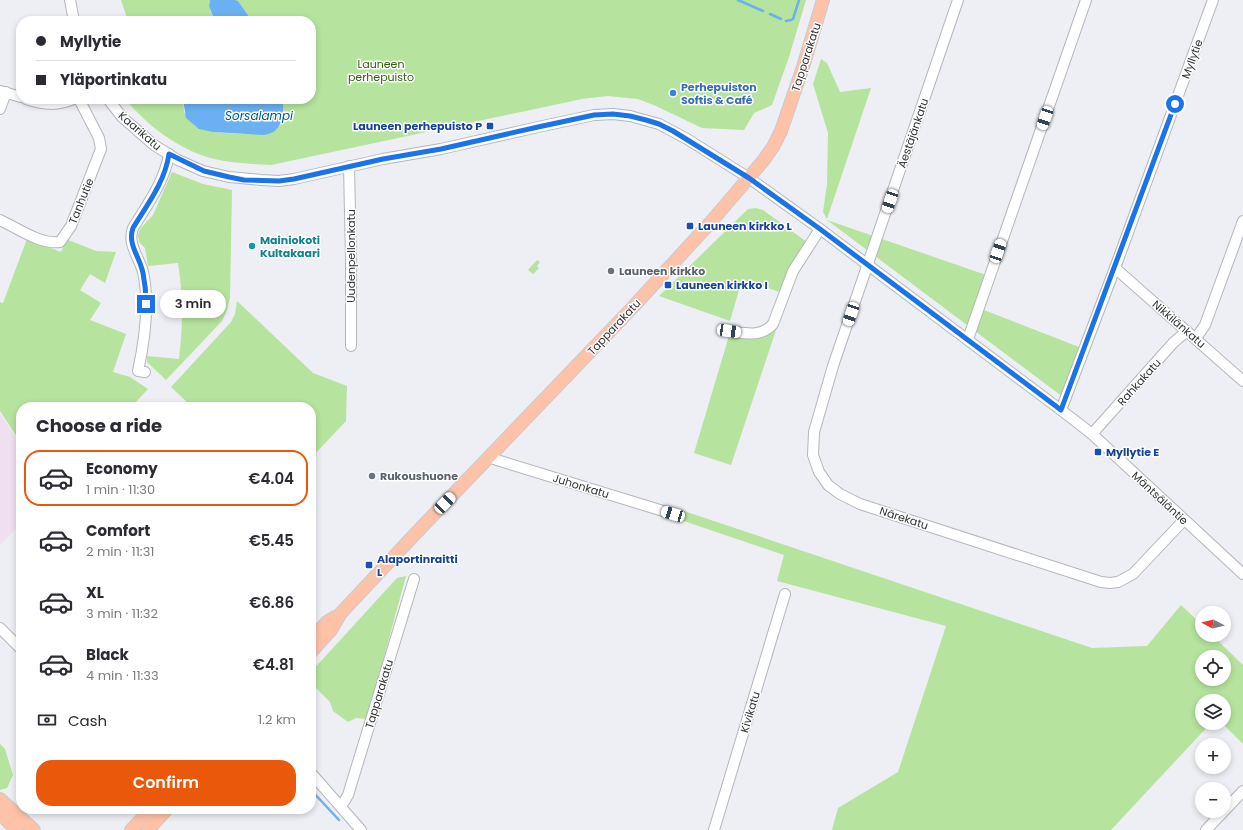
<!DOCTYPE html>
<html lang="en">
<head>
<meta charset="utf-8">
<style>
	:root { --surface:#fff; --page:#f2f2f3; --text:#2b2b33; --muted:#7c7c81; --line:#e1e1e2; --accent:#ea580c }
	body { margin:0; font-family:Poppins,sans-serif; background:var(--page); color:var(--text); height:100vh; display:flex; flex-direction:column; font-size:15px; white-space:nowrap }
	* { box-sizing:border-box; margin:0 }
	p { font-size:13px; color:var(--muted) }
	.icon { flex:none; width:22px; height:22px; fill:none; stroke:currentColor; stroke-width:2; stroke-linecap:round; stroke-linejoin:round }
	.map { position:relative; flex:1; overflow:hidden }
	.side { position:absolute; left:16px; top:402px; width:300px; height:412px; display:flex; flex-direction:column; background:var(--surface); border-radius:16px; box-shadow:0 2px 6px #0003 }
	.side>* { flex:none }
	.guide { position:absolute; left:16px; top:16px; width:300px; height:88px; border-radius:16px; box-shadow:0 2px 6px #0003; display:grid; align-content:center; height:88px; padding:0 20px; background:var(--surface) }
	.needle { width:26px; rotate:277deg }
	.tools { position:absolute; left:1195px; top:606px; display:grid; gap:8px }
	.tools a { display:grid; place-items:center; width:36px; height:36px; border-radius:50%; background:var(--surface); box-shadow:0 2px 6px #0003; font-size:20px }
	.end { position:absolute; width:18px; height:18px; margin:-9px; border:5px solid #1a73e8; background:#fff; box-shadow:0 0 0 2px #fff }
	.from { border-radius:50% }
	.bubble { position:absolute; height:28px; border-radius:14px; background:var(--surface); box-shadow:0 2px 6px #0003; font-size:13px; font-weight:600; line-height:28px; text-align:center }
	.car { position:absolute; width:12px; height:24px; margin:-12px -6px; border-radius:5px; box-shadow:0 0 3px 1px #0007; background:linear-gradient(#fff 24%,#345 0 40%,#fff 0 76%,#345 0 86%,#fff 0) }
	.guide b { display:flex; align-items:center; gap:14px; height:38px; font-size:15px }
	.guide b+b { border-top:1px solid var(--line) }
	.guide i { width:10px; height:10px; background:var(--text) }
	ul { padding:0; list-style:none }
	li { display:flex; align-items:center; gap:12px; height:56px; margin:0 8px 6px; padding:0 12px; border:2px solid transparent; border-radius:16px }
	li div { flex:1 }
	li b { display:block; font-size:15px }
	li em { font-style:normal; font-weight:600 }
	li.current { border-color:var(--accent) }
	li>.icon { width:36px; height:36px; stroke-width:1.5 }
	h2 { padding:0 20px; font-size:18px; line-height:48px }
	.pay { display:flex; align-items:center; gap:10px; height:44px; padding:0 20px; font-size:15px }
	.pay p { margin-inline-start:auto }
	.primary-button { display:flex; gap:8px; margin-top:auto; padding:8px 20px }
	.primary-button a { flex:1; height:46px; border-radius:16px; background:var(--accent); color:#fff; font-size:16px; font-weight:600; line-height:46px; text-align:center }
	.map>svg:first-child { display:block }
	.education { fill:#f0dff0 }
	.green { fill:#b6e39e; fill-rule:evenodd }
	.water { fill:#6ab0f2 }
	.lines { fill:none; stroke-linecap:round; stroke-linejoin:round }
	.stream { stroke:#6ab0f2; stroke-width:2.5 }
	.minor-casing { stroke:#b4b6ba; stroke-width:12 }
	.major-casing { stroke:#c9caca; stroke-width:14 }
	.minor { stroke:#fff; stroke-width:10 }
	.major { stroke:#fec2a9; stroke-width:12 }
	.route { stroke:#1a73e8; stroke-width:5 }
	.shop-dot { fill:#3f7fe0; stroke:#fff; stroke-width:1.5 }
	.transit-dot { fill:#1a4fb4; stroke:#fff; stroke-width:1.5 }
	.culture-dot { fill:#0f9aa8; stroke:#fff; stroke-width:1.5 }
	.worship-dot { fill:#6b7280; stroke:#fff; stroke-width:1.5 }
	.labels { text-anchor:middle; stroke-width:3; stroke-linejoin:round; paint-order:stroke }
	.street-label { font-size:11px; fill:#313234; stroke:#fff }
	.park-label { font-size:11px; fill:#315f0c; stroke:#fff }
	.shop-label { font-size:11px; font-weight:bold; fill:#366cbe; stroke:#fff; text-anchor:start }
	.transit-label { font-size:11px; font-weight:bold; fill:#164399; stroke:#fff; text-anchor:start }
	.culture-label { font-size:11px; font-weight:bold; fill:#0d838f; stroke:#fff; text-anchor:start }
	.worship-label { font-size:11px; font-weight:bold; fill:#5b616d; stroke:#fff; text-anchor:start }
	.water-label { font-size:12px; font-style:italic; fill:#015792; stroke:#fff }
</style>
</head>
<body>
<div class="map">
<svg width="1243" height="830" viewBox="0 0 1243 830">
	<rect width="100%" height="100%" fill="#edeff4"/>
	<path class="education" d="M0 414 21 445V523L0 545Z"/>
	<g class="green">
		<path d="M121 0H210L209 6 215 21H128Z"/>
		<path d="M235 0H806L789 57 772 105 754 113 744 130 702 128 656 106 638 99 608 96 582 99 271 165C251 164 230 163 210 158 177 148 148 126 125 99H183L184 112C192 117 203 128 212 131 217 134 268 135 273 132 283 127 285 108 282 99H311V21H252L238 1Z"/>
		<path d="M821 59 827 63 840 92 871 88 827 219 823 212 827 184 828 133 813 84Z"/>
		<path d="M172 172 203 184 232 190 230 297 227 310 222 321 166 380 147 362V356L179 359C183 327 183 295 178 263L148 266 145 248 139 242 138 235 140 229 153 215Z"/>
		<path d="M756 208 763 210 807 242 780 292 742 280 730 321 659 296 748 209Z"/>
		<path d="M827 220 989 276 979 308 1079 347 1063 397Z"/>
		<path d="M27 239 61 252 66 239 96 251 116 252 105 283 90 274 80 290 101 303 90 320 126 334 113 372 130 377 148 389 131 407H21V443L0 411V302L3 303Z"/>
		<path d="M537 260 540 262 537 266 539 268 533 274 528 270Z"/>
		<path d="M237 301 313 373 347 386 346 421 311 458V407H192L171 387 231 322 235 314Z"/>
		<path d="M777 327 731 465 694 453 729 336 764 338Z"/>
		<path d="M678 509 1092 648 1147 646 1181 605 1202 625V635H1212L1243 665V744L1222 723H1224V701H1202V723H1211L1111 830H832L838 808 898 772 946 626 777 581 784 555 675 518ZM1202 657H1224V679H1202Z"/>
		<path d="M406 576 367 719 356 718 348 722 333 711 330 702 311 683V672L397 578Z"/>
		<path d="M0 744 5 749 13 775 7 788 0 790Z"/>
	</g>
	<g class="water">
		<path d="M210 0H235L238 1 252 21H215L209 6Z"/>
		<path d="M183 99H282C285 108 283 123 276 130 273 133 268 134 264 135L213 132 199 129 186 118Z"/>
	</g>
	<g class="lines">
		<g class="stream">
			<path d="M738 0 763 11"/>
			<path d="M770 14 781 19"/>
			<path d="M786 21 791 20 793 19 799 0"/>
			<path d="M311 790 339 820"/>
		</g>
		<defs>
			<g id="minor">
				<path d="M70 0 74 21"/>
				<path d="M958 0 833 366 814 432 813 455 819 472 828 485 840 494 860 504 1101 582 1110 583 1118 582 1133 574 1184 520"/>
				<path d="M0 91 21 97"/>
				<path d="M26 99C44 105 57 106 74 99"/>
				<path d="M108 99 122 117 154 145 178 160 203 171 229 177 261 180 279 181 294 179 383 159 441 149 538 127 594 115 613 114 630 116 659 124 687 139 749 178 820 229 1061 410 1092 434 1243 574"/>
				<path d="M0 109 6 92"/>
				<path d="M349 166 351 260V346"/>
				<path d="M0 220C17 228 41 245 60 242L71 226 101 149 99 138 79 99"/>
				<path d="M1115 268 1243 381"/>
				<path d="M729 331C745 333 761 338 773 324L793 271 820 229"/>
				<path d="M1196 338 1205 325 1243 221"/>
				<path d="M968 339 1086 0"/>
				<path d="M145 372 138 371C145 339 150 304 143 272 139 257 127 244 133 228 147 205 165 181 169 154"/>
				<path d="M1061 410 1115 268 1213 0"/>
				<path d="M1092 434 1173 343 1187 331"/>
				<path d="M489 457 500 461 673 514"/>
				<path d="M0 628 21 649"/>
				<path d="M311 773 361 830"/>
				<path d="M341 807 348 795 414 579"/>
				<path d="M714 830 785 594"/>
				<path d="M1206 830 1243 791"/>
			</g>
			<g id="major">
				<path d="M311 639 327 622 335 617"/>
				<path d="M311 652 331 630 341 613 417 532 632 308 710 223 763 161 773 147 781 131 803 67 823 0"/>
				<path d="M0 799 34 830"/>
				<path d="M0 814 17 830"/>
				<path d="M131 830 151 809"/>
				<path d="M148 830 167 809"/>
			</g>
		</defs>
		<use href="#minor" class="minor-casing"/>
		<use href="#major" class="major-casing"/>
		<use href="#minor" class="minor"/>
		<use href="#major" class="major"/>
	</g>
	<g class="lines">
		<path class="route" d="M146 304C146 294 145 283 143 273 140 257 127 244 133 228 147 205 165 182 169 154L204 171 229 177 244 180 279 181 294 179 383 159 441 149 538 127 594 115 613 114 630 116 646 120 659 124 673 131 749 178 820 229 1061 410 1175 104"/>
	</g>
	<circle class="shop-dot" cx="673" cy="93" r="4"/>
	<g class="transit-dot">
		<rect x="486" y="122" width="8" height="8" rx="2"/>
		<rect x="686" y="222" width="8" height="8" rx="2"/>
		<rect x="664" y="281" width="8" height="8" rx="2"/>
		<rect x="1094" y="448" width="8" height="8" rx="2"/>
		<rect x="365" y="561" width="8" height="8" rx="2"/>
	</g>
	<circle class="culture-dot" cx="252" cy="246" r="4"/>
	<g class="worship-dot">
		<circle cx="611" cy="271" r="4"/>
		<circle cx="372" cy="476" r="4"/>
	</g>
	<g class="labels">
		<g class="street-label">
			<text transform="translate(806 57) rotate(-72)" y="4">Tapparakatu</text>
			<text transform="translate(1192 59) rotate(-70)" y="4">Myllytie</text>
			<text transform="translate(140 131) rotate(41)" y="4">Kaarikatu</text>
			<text transform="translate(913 133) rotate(-71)" y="4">Äestäjänkatu</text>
			<text transform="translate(81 201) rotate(-68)" y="4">Tanhutie</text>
			<text transform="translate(351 256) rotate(-90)" y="4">Uudenpellonkatu</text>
			<text transform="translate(1179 324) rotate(41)" y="4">Nikkilänkatu</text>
			<text transform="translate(614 327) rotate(-47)" y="4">Tapparakatu</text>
			<text transform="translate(1139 382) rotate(-48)" y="4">Rahkakatu</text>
			<text transform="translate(581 486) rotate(17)" y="4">Juhonkatu</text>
			<text transform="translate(1160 498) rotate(43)" y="4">Mäntsäläntie</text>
			<text transform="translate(904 518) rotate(18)" y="4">Närekatu</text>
			<text transform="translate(379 694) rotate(-73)" y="4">Tapparakatu</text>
			<text transform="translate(750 712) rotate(-73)" y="4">Kivikatu</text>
		</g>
		<g class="park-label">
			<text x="381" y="68">Launeen<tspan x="381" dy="13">perhepuisto</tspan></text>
		</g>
		<g class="shop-label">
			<text x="681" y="91">Perhepuiston<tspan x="681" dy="13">Softis &amp; Café</tspan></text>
		</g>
		<g class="transit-label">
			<text x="482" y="130" text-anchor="end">Launeen perhepuisto P</text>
			<text x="698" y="230">Launeen kirkko L</text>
			<text x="676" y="289">Launeen kirkko I</text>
			<text x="1106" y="456">Myllytie E</text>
			<text x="377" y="563">Alaportinraitti<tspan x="377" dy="13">L</tspan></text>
		</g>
		<g class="culture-label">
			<text x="260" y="244">Mainiokoti<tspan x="260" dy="13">Kultakaari</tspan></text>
		</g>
		<g class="worship-label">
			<text x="619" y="275">Launeen kirkko</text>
			<text x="380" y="480">Rukoushuone</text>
		</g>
		<g class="water-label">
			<text x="259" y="120">Sorsalampi</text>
		</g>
	</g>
</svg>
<div class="tools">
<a><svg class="needle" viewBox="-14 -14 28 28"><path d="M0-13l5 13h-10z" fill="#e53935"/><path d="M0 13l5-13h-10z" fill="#7c7c81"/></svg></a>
<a><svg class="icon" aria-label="locate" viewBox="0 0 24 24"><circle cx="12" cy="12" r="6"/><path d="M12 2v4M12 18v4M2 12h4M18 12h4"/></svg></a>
<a><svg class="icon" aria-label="layers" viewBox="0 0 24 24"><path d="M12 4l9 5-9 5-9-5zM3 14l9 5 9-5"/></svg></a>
<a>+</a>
<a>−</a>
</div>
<i class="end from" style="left:1175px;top:104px"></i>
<i class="end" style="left:146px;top:304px"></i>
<div class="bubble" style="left:160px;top:290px;width:66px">3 min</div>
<i class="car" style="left:1045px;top:118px;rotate:199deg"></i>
<i class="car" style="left:890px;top:201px;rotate:199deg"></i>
<i class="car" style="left:998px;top:251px;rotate:19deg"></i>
<i class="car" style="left:851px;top:314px;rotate:199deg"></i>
<i class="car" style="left:729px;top:331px;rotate:98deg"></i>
<i class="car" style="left:445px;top:503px;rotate:44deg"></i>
<i class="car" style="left:673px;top:514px;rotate:287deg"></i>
<div class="guide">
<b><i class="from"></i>Myllytie</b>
<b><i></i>Yläportinkatu</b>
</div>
<section class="side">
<h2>Choose a ride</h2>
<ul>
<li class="current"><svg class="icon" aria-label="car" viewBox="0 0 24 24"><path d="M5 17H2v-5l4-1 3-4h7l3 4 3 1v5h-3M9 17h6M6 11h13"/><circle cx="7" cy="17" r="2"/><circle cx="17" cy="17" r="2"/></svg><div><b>Economy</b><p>1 min · 11:30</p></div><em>€4.04</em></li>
<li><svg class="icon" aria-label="car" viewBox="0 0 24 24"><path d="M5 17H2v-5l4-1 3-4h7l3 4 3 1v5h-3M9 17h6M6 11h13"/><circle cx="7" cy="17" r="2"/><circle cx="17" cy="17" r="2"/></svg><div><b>Comfort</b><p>2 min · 11:31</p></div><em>€5.45</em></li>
<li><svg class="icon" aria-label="car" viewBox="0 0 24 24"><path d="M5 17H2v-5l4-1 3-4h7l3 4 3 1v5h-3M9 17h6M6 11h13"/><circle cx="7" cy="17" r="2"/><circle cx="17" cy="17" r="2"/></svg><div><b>XL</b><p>3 min · 11:32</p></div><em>€6.86</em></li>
<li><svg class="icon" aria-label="car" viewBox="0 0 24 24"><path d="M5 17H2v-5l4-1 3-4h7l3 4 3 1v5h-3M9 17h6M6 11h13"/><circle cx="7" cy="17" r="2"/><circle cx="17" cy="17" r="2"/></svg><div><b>Black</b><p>4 min · 11:33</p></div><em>€4.81</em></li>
</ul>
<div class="pay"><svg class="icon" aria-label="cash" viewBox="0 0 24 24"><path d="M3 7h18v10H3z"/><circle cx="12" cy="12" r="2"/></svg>Cash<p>1.2 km</p></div>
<div class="primary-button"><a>Confirm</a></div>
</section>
</div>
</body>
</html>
